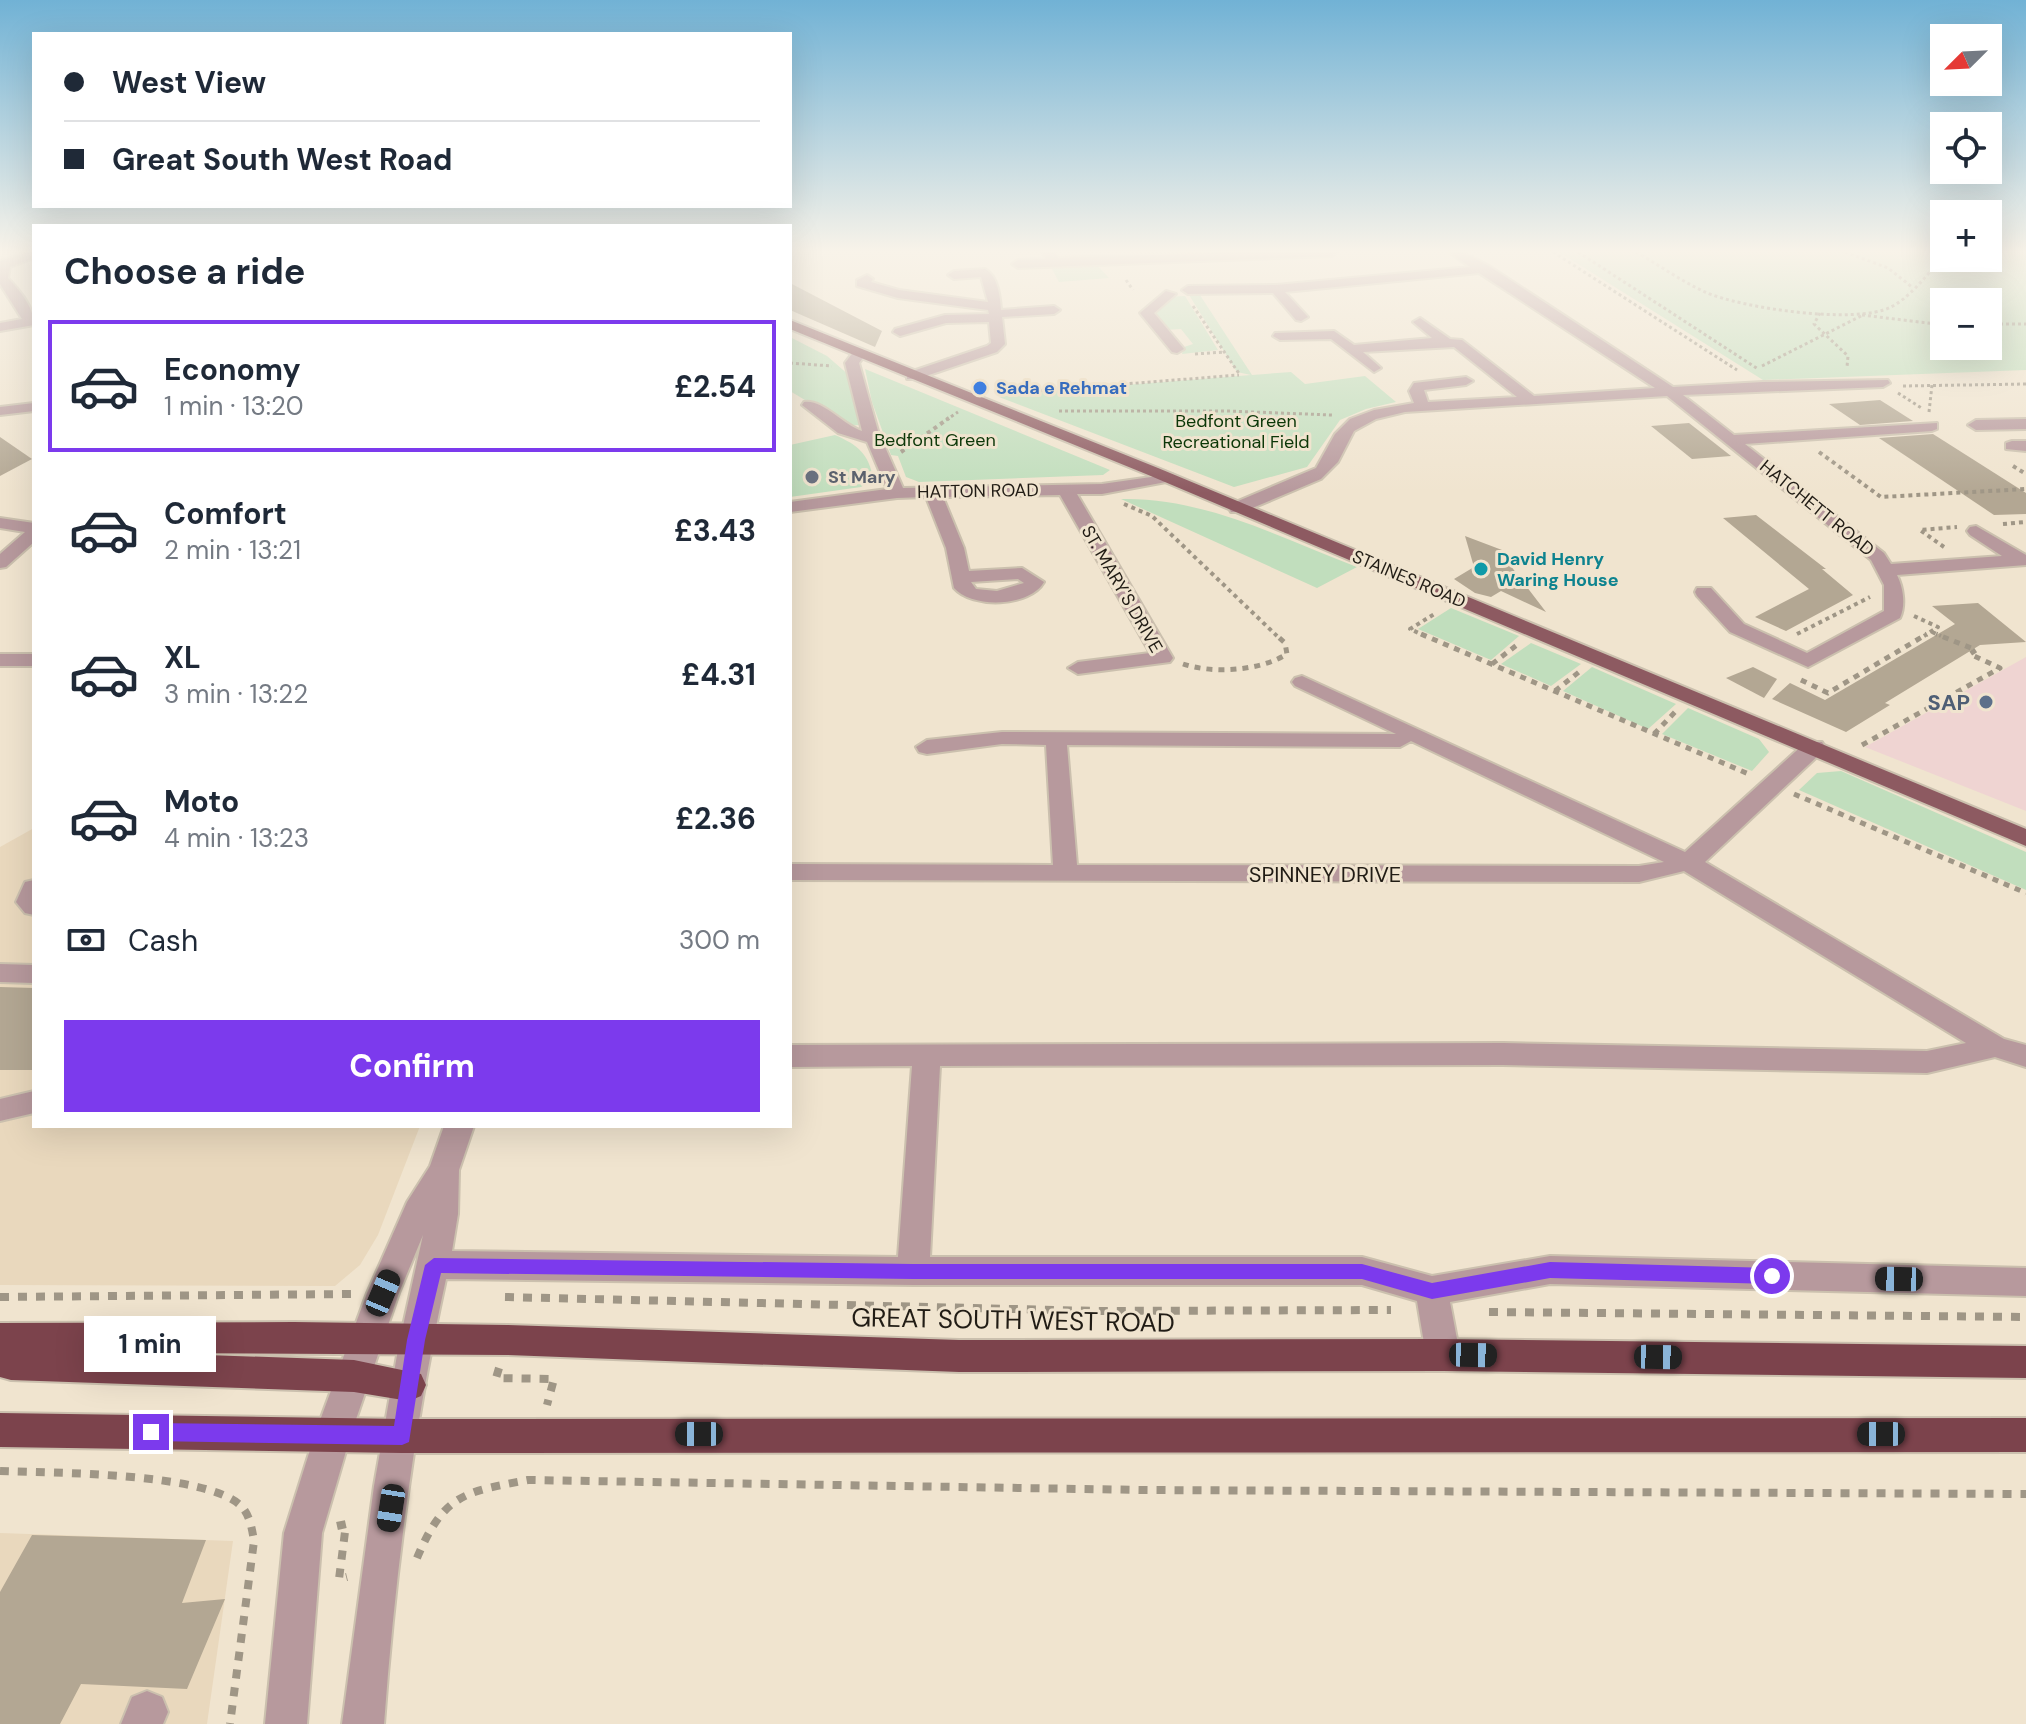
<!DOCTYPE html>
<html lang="en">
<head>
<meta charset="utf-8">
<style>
	:root { --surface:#fff; --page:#f2f2f3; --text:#1f2937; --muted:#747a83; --line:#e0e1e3; --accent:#7c3aed }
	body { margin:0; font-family:"DM Sans",sans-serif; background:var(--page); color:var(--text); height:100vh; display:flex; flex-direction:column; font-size:30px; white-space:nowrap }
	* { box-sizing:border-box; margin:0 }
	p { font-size:26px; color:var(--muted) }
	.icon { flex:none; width:44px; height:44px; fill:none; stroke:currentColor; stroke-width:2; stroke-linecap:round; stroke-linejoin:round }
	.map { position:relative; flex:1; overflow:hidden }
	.panel { position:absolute; left:32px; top:224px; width:760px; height:904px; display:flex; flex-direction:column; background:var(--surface); border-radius:0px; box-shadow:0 8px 32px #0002 }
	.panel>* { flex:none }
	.guide { position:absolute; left:32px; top:32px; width:760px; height:176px; border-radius:0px; box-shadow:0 8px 32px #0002; display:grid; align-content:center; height:176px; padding:0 32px; background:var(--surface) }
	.needle { width:52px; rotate:246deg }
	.tools { position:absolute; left:1930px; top:24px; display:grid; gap:16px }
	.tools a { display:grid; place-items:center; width:72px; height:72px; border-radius:0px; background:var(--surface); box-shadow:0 8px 32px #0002; font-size:40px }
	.end { position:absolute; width:36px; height:36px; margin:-18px; border:10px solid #7c3aed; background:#fff; box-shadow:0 0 0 4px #fff }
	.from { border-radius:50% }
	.bubble { position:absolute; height:56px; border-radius:0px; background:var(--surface); box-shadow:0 8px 32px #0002; font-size:26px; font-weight:700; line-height:56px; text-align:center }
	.car { position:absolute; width:24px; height:48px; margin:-24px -12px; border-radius:10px; box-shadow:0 0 6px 2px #0007; background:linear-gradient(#222 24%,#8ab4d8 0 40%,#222 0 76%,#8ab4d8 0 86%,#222 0) }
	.guide b { display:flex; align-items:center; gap:28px; height:76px; font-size:30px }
	.guide b+b { border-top:2px solid var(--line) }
	.guide i { width:20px; height:20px; background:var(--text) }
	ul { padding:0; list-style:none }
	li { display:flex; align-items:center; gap:24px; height:132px; margin:0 16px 12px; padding:0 16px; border:4px solid transparent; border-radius:0px }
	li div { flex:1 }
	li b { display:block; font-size:30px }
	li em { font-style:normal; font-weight:700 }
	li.on { border-color:var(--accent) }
	li>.icon { width:72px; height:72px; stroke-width:1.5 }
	h2 { padding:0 32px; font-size:36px; line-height:96px }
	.pay { display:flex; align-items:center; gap:20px; height:88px; padding:0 32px; font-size:30px }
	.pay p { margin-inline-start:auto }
	.cta { display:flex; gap:16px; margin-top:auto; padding:16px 32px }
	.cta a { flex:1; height:92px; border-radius:0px; background:var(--accent); color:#fff; font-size:32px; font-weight:700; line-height:92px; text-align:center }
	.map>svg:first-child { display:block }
	.commercial { fill:#efd4d2 }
	.built { fill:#e9d8bd }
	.green { fill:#c1debd; fill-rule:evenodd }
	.building { fill:#b3a793 }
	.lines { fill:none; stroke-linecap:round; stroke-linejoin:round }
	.minor-casing { stroke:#cbc0ae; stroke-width:4 }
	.major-casing { stroke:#cbc0ae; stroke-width:4 }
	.highway-casing { stroke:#cbc0ae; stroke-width:4 }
	.path-far3 { stroke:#9f9686; stroke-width:3; stroke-dasharray:3 3; stroke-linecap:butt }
	.path-far2 { stroke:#9f9686; stroke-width:4; stroke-dasharray:4 4; stroke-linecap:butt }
	.path-far1 { stroke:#9f9686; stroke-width:5; stroke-dasharray:6 6; stroke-linecap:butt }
	.path { stroke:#9f9686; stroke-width:8; stroke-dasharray:9 9; stroke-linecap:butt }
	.minor { fill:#b7999d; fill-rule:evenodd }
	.major { fill:#8d5a61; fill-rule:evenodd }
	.highway { fill:#7c434c; fill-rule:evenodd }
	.route { fill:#7c3aed }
	.shop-dot { fill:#3f7fe0; stroke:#f0e4cf; stroke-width:3 }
	.worship-dot { fill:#6b7280; stroke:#f0e4cf; stroke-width:3 }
	.culture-dot { fill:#0f9aa8; stroke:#f0e4cf; stroke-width:3 }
	.service-dot { fill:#5c6f8a; stroke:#f0e4cf; stroke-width:3 }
	.labels { text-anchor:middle; stroke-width:6; stroke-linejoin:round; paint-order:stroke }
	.far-shop-label { font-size:18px; font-weight:bold; fill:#366cbe; stroke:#f0e4cf; text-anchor:start }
	.far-park-label { font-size:18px; fill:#0c3708; stroke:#f0e4cf }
	.far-worship-label { font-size:18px; font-weight:bold; fill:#5b616d; stroke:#f0e4cf; text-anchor:start }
	.far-street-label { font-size:18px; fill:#211c15; stroke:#f0e4cf }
	.far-culture-label { font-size:18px; font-weight:bold; fill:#0d838f; stroke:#f0e4cf; text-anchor:start }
	.service-label { font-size:22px; font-weight:bold; fill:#4e5e75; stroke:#f0e4cf; text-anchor:end }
	.street-label { font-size:22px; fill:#211c15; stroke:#f0e4cf }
	.near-street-label { font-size:26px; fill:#211c15; stroke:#f0e4cf }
</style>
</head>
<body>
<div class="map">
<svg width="2026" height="1724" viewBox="0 0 2026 1724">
	<rect width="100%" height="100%" fill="#f0e4cf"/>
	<path class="commercial" d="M2026 657V811L1865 747Z"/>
	<g class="built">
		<path d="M34 828V1126H420L378 1235 360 1265 335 1286 0 1285V847Z"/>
		<path d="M0 1533 233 1541 207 1724H0Z"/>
	</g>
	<g class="green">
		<path d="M1559 252H1944V258H1988V252H2026V370L1763 380ZM1944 302H1988V346H1944Z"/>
		<path d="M1095 263 1109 278 1059 282 1051 267Z"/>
		<path d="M1198 292 1252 375 1291 372 1305 384 1365 376 1396 402 1366 409 1340 420 1307 467 1234 487 999 397 1035 392 1251 375 1237 372 1189 295Z"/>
		<path d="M1185 296 1218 350 1182 354 1184 347 1193 344 1181 329 1164 330 1153 315 1154 310 1165 297Z"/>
		<path d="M790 337 827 356 850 376 859 425 848 426 790 391Z"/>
		<path d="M865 369 1110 470 1103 475 919 482 906 477 898 456 891 455 872 402Z"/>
		<path d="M835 435C858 445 869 454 873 479L861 487 790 497V445Z"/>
		<path d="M1121 499C1204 497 1281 538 1357 567L1317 588Z"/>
		<path d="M1451 608 1519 636 1491 660 1418 629Z"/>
		<path d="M1531 643 1581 664 1551 686 1501 664Z"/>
		<path d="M1592 667 1676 704 1648 729 1563 691Z"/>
		<path d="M1688 708 1759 739 1769 752 1752 771 1662 734Z"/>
		<path d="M1841 771 2026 852V890L1799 790 1817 773Z"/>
	</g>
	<g class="building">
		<path d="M790 283 882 331 875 347 790 310Z"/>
		<path d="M1880 400 1913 421 1860 425 1829 404Z"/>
		<path d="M1689 423 1731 456 1692 459 1651 426Z"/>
		<path d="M1933 434 2026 493V514L1994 515 1879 438Z"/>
		<path d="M0 437 32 459 0 476Z"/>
		<path d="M1756 515 1826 569H1822L1853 595 1786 631 1755 617 1809 589 1723 518Z"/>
		<path d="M1465 536 1502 550 1507 561 1546 612 1501 591 1491 597 1475 593 1454 579 1474 567Z"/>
		<path d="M1978 603 2026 642 1980 645 1885 703 1890 705 1846 732 1772 699 1790 683 1825 700 1955 624 1932 606Z"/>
		<path d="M1753 667 1777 679 1764 698 1726 678Z"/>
		<path d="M0 987 34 988V1070H0Z"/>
		<path d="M32 1535 206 1540 182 1603 225 1599 187 1689 81 1684 60 1724H0V1592Z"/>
	</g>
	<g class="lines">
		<defs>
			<g id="minor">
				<path d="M29 252H34V258L10 267 8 278C20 291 34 307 34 325L0 331V323L22 319 0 284V261Z"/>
				<path d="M1042 252H1054L1058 258 1241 252H1337L1331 256 1018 268 1012 264 1018 260 1046 259Z"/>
				<path d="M1449 252H1463L1489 266 1673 387 1763 382 1888 380 1890 383 1883 387 1683 395 1734 435 1937 423V429L1932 431 1745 444 1884 553 1891 564 2002 556 1970 535 1967 531 1970 527 1976 526 2026 555V565L1897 575C1903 587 1906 605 1900 618L1808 667 1730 632 1697 596 1695 592 1697 588H1711L1744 624 1807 653 1884 611V585L1871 560 1667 396 1405 412 1376 419 1354 431 1338 462 1321 479 1243 512H1231L1229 508 1231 504 1316 468 1335 434 1350 419 1374 410 1414 403 1409 391 1414 383 1466 377 1473 381 1466 385 1424 390 1428 402 1517 397 1454 347 1363 352 1381 368 1374 372 1331 339 1280 340 1273 336 1275 333 1334 331 1354 345 1432 338 1413 322 1420 318 1450 339 1462 340 1534 396 1655 388 1479 273 1285 292 1308 317 1301 321 1296 320 1273 293 1188 294 1182 290 1188 286 1276 285 1470 267Z"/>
				<path d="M985 269C998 276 1000 296 1001 310L1054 306 1060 310 1054 314 1002 317 1005 344 997 352 917 379H907V373L987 346 991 343 989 322 946 323 900 336 893 332 895 329 945 315 989 314 988 310 898 298 857 286V280L867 275 873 279 871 282 899 290 988 302 981 277 954 279 948 275 954 271Z"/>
				<path d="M1166 291 1176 294 1154 313 1184 349 1177 353 1172 352 1140 313Z"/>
				<path d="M859 350 866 354 859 363 878 431 903 488 1102 484 1172 474V480L1166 482 1102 494H1077L1173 658 1170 662 1078 674 1068 668 1078 662 1150 653 1060 495 943 497 964 548 969 571 1022 568 1044 582C1030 607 972 609 954 588L946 548 926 497 897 498 790 512V502L887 489 867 442 838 433 802 405 804 402C823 399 843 425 862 431L845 363 854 351ZM1018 579 1024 583 997 591 976 589 971 582Z"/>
				<path d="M34 403V411L0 415V407Z"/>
				<path d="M2026 419V429L1976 430 1968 425 1976 420Z"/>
				<path d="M2012 441H2026V451L2006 449V443Z"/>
				<path d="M0 518 34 523V542L6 567 0 568V554L25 532 0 528Z"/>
				<rect x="0" y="654" width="34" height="12"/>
				<path d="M1302 676 1685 852 1806 742H1822L1825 747 1822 752 1705 862 2004 1039 2026 1045V1067L1995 1057 1927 1073 1503 1065 940 1066 930 1257H1362L1432 1276 1550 1256 2026 1268V1296L1550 1284 1450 1302 1460 1355 1455 1366 1443 1371 1431 1366 1426 1355 1417 1301 1362 1285H913L446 1279C414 1425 395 1575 384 1724H342L374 1486 399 1344 423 1235 399 1293 351 1434 322 1533 307 1724H265L284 1533 315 1434 367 1293 407 1202 430 1166 444 1126H474L459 1170 458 1214 452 1251 898 1257 912 1066 790 1067V1045L1503 1043 1927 1051 1966 1043 1684 871 1639 882 790 880V864L1053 865 1046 745 1002 744 927 754 919 752 916 747 927 740 1002 732 1396 734 1295 686 1292 682 1295 678ZM1411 741 1664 862 1639 866 1077 865 1067 745 1400 747Z"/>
				<path d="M34 880V915L25 913 16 902 25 882Z"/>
				<path d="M0 964 34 965V983L0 982Z"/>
				<path d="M34 1091V1113L0 1121V1099Z"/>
				<path d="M147 1691 162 1697 168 1712 163 1724H121L132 1697Z"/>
			</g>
			<path id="major" d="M790 320 1158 468 2026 829V846L1146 474 790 329Z"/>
			<g id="highway">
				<path d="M294 1322 507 1325 959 1340 1443 1339 2026 1346V1378L1443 1371 959 1372 507 1355 148 1353 354 1360 421 1374 426 1385 421 1396 409 1401 354 1392 11 1380 0 1377V1323Z"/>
				<path d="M0 1413 402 1419 2026 1418V1452L402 1453 0 1447Z"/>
			</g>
		</defs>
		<use href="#minor" class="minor-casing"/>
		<use href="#major" class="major-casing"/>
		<use href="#highway" class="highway-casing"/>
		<g class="path-far3">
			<path d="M1553 252 1737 370"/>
			<path d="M1578 252 1758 369"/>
			<path d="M1636 252C1659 265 1681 281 1705 292 1741 308 1856 325 1891 307 1912 296 1928 273 1944 256"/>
			<path d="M1845 252 1888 268 1912 287"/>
			<path d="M1126 280 1133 290"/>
			<path d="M1193 306 1240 375"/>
			<path d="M1820 313 1814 324 1848 356 1847 367"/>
			<path d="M1862 315 1944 325"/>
			<path d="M1988 324H2026"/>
			<path d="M1195 354 1225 352"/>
			<path d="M790 363 832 366"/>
			<path d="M1762 366 1863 315"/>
			<path d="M1903 386 2026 384"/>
			<path d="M1010 393 1239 375"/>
			<path d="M1898 393 1923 409"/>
			<path d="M1059 411H1227L1332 415"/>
			<path d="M1929 412 1932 385"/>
			<path d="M946 420 958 412"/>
		</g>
		<g class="path-far2">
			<path d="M901 452 949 418"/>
			<path d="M1819 452 1881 497 2026 489"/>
			<path d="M2013 466 2026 474"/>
			<path d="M1124 504 1152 516 1277 636"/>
			<path d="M2003 524 2026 522"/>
			<path d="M1944 547 1920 530 1957 527"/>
			<path d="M1914 616 1938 627 1924 636"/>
			<path d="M1932 632 1941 636"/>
			<path d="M1797 634 1870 597"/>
			<path d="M1425 636 1410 629 1436 613"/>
		</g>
		<g class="path-far1">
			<path d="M1421 634 1751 775"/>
			<path d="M1183 664C1213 674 1260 671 1287 654L1285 643 1275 634"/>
			<path d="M1492 664 1517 645"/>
			<path d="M1801 680 1828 693 1927 634"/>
			<path d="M1555 691 1579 672"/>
			<path d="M1654 734 1676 711"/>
			<path d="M1862 745 2000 668 1970 654 1976 650 1936 634"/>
			<path d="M1794 794 2026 893"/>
		</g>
		<g class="path">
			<path d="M0 1297 351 1294"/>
			<path d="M505 1297 1098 1311 1391 1310"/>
			<path d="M1489 1312 2026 1317"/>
			<path d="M499 1368 496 1378 554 1379 547 1405"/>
			<path d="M0 1471C49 1473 210 1472 242 1507 250 1516 252 1529 254 1541L230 1724"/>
			<path d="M337 1526 346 1524 339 1579 347 1577"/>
			<path d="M417 1558C444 1494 464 1492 528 1480L1144 1490 2026 1494"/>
		</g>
		<use href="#minor" class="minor"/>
		<use href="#major" class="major"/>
		<use href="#highway" class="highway"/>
	</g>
	<linearGradient id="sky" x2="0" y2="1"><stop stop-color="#71b2d5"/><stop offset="0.51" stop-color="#f8f3e9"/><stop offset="1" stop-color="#f8f3e9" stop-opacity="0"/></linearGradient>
	<rect width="2026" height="493" fill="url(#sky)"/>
	<path class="route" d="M434 1258 913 1264H1362L1432 1283 1550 1262 1772 1268 1781 1276 1772 1284 1550 1278 1432 1299 1362 1279H913L441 1273 425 1340 409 1442 402 1445 151 1441 145 1439 142 1432 145 1425 151 1423 394 1426 407 1340 425 1265Z"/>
	<circle class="shop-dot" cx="980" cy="388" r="8"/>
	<circle class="worship-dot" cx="812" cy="477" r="8"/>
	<circle class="culture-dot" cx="1481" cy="569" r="8"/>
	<circle class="service-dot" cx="1986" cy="702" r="8"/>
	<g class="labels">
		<g class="far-shop-label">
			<text x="996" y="394">Sada e Rehmat</text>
		</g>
		<g class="far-park-label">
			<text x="1236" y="427">Bedfont Green<tspan x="1236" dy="21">Recreational Field</tspan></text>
			<text x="935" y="446">Bedfont Green</text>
		</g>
		<g class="far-worship-label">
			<text x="828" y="483">St Mary</text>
		</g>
		<g class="far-street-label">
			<text transform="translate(978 491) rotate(-1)" y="6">HATTON ROAD</text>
			<text transform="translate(1817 508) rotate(39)" y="6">HATCHETT ROAD</text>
			<text transform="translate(1409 579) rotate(23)" y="6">STAINES ROAD</text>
			<text transform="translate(1122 589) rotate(60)" y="6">ST. MARY'S DRIVE</text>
		</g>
		<g class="far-culture-label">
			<text x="1497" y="565">David Henry<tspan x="1497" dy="21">Waring House</tspan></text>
		</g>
		<g class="service-label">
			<text x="1970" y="710">SAP</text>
		</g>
		<g class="street-label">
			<text x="1325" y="882">SPINNEY DRIVE</text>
		</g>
		<g class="near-street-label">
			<text transform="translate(1013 1320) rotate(1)" y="9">GREAT SOUTH WEST ROAD</text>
		</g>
	</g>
</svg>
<div class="tools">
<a><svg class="needle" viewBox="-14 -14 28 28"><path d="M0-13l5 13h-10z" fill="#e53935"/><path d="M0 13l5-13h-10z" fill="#747a83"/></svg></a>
<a><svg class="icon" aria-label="locate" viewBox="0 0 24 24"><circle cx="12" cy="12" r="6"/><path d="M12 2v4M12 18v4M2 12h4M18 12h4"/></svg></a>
<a>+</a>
<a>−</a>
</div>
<i class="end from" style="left:1772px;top:1276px"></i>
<i class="end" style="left:151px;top:1432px"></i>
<div class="bubble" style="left:84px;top:1316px;width:132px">1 min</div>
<i class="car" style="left:1899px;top:1279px;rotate:271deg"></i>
<i class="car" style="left:383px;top:1293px;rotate:23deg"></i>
<i class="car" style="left:1473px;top:1355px;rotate:91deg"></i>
<i class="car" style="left:1658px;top:1357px;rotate:91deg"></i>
<i class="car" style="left:699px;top:1434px;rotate:270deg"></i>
<i class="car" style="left:1881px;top:1434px;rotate:270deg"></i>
<i class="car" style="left:391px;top:1508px;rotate:189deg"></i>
<div class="guide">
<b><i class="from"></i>West View</b>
<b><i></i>Great South West Road</b>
</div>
<section class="panel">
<h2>Choose a ride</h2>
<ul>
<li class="on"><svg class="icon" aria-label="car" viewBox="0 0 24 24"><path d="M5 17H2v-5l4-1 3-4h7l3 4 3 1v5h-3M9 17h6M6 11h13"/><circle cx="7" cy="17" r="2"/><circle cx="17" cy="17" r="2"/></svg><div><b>Economy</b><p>1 min · 13:20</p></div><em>£2.54</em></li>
<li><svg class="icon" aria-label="car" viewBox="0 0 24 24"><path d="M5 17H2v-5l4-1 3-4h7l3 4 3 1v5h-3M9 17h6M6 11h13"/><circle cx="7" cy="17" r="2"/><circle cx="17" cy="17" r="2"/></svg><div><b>Comfort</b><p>2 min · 13:21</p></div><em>£3.43</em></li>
<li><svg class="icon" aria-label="car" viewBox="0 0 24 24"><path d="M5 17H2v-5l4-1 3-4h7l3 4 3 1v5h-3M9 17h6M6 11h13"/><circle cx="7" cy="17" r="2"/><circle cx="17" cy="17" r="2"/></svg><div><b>XL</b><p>3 min · 13:22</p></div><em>£4.31</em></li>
<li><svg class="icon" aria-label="car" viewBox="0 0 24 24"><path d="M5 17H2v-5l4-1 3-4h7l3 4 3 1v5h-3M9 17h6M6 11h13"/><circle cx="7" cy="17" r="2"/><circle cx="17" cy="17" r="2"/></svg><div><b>Moto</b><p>4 min · 13:23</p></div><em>£2.36</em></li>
</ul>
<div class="pay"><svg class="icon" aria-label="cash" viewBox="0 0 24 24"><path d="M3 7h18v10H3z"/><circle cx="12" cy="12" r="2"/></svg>Cash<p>300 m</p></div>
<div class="cta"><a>Confirm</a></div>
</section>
</div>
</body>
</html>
